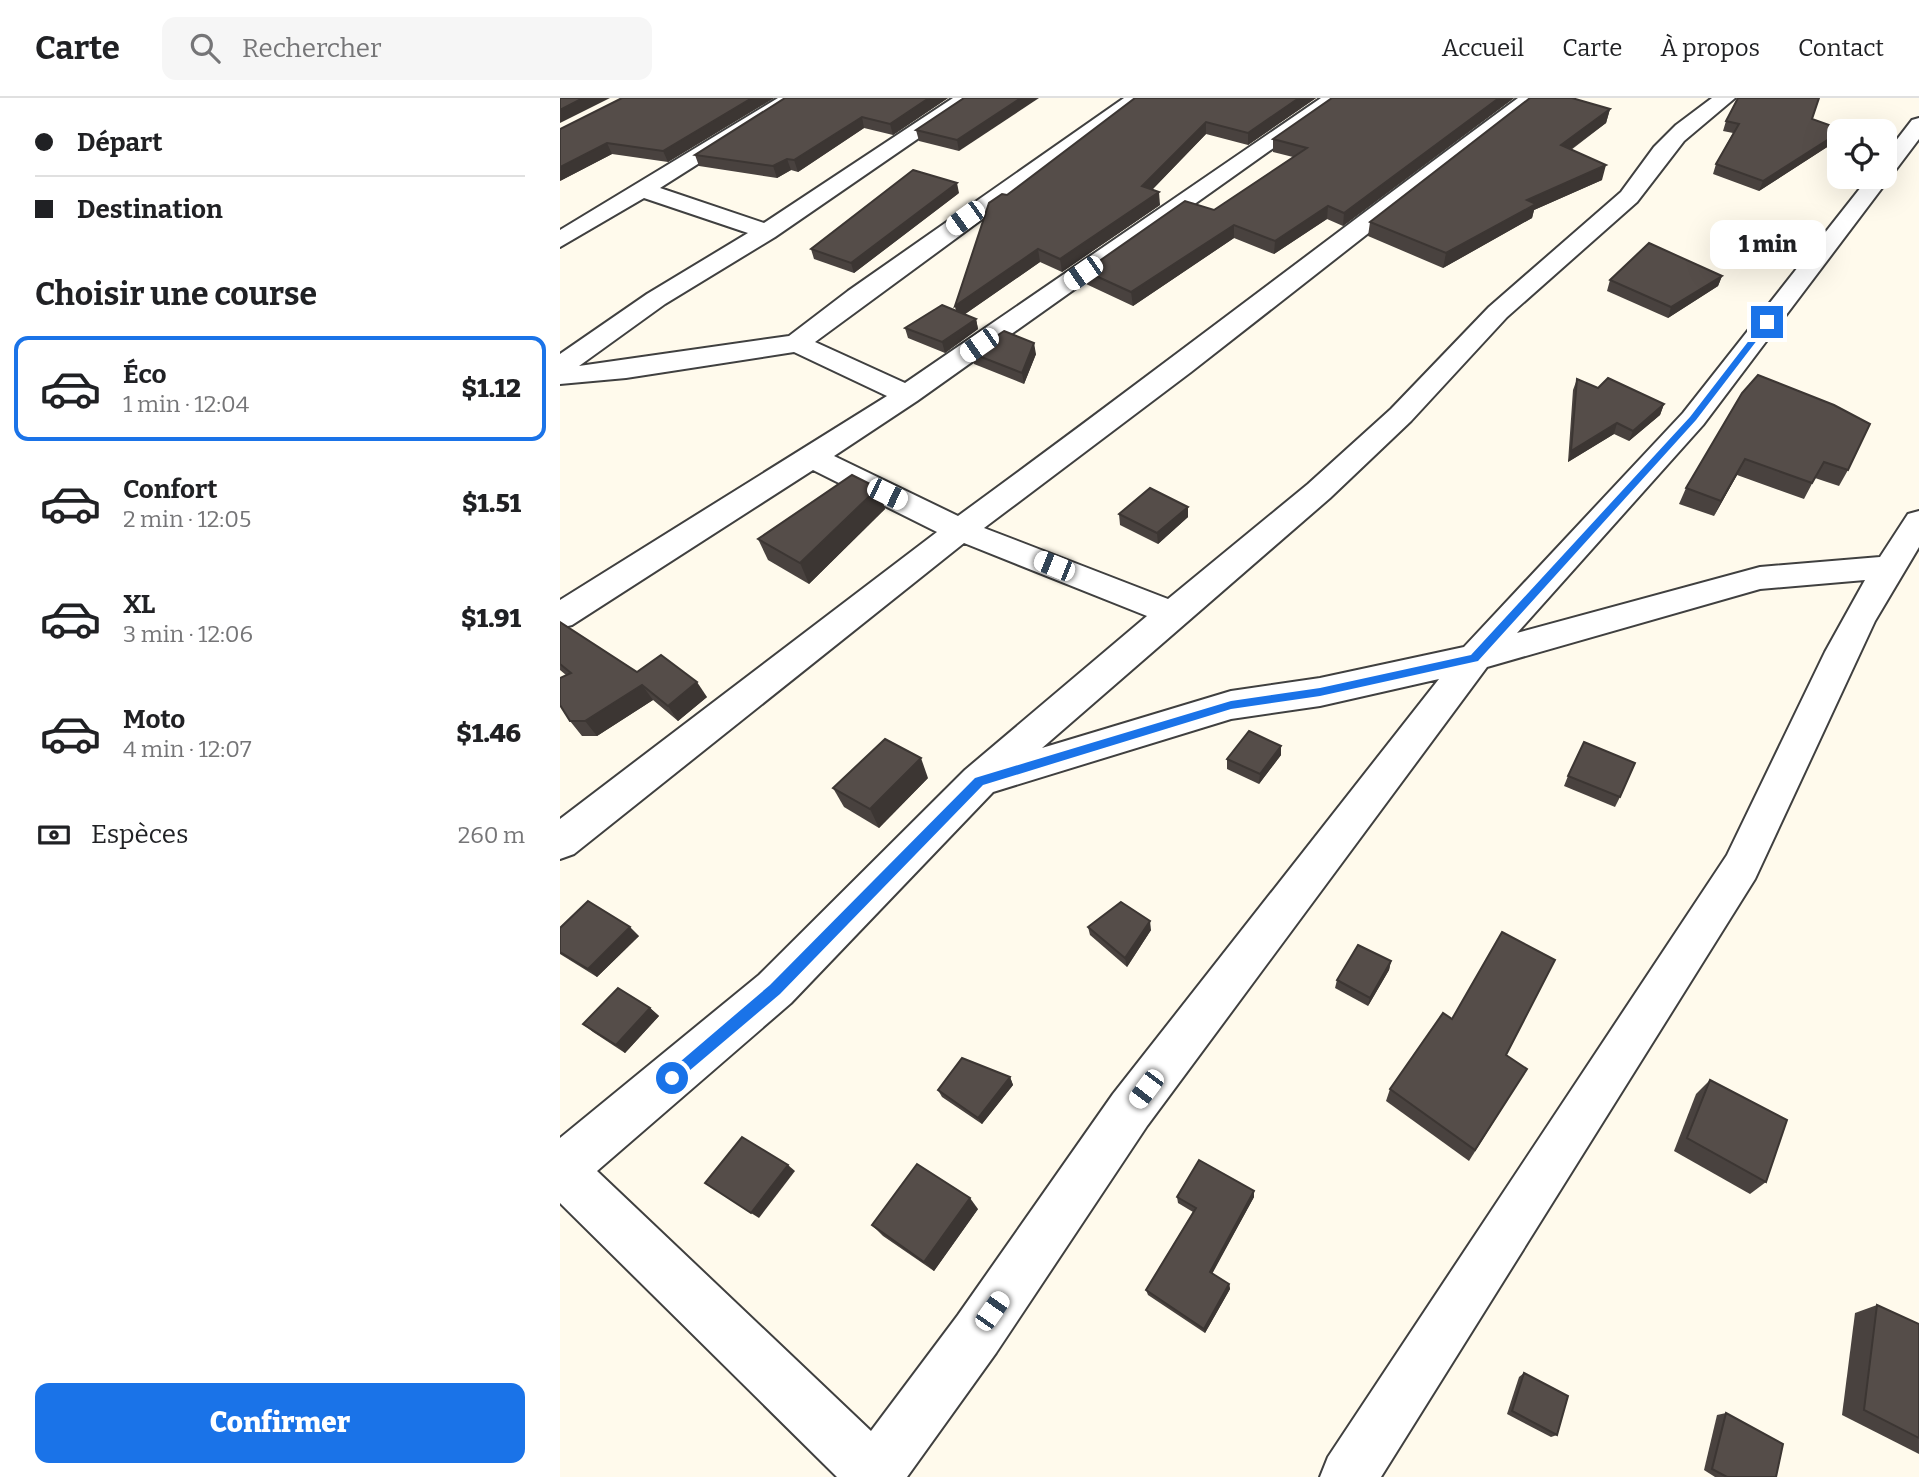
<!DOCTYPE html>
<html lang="fr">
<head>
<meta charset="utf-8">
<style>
	:root { --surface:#fff; --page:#f6f6f6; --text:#202124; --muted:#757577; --line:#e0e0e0; --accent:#1a73e8 }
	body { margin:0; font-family:Bitter,serif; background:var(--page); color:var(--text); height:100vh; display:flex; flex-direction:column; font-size:26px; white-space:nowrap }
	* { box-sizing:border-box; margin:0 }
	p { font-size:23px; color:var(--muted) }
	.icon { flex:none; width:38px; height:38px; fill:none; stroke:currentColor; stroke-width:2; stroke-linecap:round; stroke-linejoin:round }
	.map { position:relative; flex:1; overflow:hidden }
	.side { display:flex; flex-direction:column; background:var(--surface); width:560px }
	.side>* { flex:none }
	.hud { display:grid; align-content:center; height:154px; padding:0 35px; background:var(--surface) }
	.tools { position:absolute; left:1267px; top:21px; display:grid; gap:14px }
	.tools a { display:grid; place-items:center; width:70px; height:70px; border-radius:14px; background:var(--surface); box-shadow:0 7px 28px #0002; font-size:35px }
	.end { position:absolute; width:32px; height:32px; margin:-16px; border:9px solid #1a73e8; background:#fff; box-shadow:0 0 0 4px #fff }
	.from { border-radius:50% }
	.bubble { position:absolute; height:49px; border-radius:14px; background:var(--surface); box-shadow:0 7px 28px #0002; font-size:23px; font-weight:800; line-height:49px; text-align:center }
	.car { position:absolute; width:21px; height:42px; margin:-21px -10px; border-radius:9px; box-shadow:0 0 5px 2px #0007; background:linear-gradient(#fff 24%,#345 0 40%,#fff 0 76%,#345 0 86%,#fff 0) }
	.hud b { display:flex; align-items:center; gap:24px; height:66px; font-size:26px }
	.hud b+b { border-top:2px solid var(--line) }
	.hud i { width:18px; height:18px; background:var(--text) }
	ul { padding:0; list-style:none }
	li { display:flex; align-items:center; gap:21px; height:105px; margin:0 14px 10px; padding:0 21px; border:4px solid transparent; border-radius:14px }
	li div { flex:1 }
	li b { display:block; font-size:26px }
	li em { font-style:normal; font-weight:800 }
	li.selected { border-color:var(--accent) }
	li>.icon { width:63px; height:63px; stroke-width:1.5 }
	h2 { padding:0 35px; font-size:32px; line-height:84px }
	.pay { display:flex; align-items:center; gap:18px; height:77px; padding:0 35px; font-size:26px }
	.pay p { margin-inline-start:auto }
	.action { display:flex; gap:14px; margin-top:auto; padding:14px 35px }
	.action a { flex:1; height:80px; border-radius:14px; background:var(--accent); color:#fff; font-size:28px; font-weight:800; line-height:80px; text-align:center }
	header { display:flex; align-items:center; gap:42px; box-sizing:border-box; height:98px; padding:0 35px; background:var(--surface); border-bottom:2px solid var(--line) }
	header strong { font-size:33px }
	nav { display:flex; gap:38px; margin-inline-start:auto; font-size:24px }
	.search { width:490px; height:63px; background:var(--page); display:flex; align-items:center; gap:18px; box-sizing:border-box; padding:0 24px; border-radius:14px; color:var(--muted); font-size:26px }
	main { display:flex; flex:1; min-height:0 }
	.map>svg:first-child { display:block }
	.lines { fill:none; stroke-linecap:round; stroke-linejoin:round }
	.street-casing { stroke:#404040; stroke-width:4 }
	.street { fill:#fff; fill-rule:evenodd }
	.wall { fill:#49423f }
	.shaded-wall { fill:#3c3633 }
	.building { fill:#554d49; stroke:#3c3633; stroke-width:2 }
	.route { fill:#1a73e8 }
</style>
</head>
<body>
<header>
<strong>Carte</strong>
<div class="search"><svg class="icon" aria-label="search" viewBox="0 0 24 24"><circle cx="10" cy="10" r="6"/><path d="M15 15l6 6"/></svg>Rechercher</div>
<nav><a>Accueil</a><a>Carte</a><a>À propos</a><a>Contact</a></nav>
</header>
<main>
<section class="side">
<div class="hud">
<b><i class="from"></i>Départ</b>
<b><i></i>Destination</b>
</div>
<h2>Choisir une course</h2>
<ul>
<li class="selected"><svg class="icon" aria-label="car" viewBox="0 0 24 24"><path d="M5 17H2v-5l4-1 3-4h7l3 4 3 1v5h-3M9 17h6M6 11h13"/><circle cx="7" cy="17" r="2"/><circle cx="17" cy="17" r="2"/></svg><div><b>Éco</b><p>1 min · 12:04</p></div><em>$1.12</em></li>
<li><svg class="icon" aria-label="car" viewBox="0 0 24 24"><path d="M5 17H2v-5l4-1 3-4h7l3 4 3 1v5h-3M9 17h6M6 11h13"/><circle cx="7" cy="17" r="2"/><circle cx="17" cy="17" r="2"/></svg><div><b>Confort</b><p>2 min · 12:05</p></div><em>$1.51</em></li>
<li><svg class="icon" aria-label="car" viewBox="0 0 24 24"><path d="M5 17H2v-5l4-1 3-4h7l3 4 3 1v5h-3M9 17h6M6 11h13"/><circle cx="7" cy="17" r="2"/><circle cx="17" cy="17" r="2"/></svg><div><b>XL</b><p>3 min · 12:06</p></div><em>$1.91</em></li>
<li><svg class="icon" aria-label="car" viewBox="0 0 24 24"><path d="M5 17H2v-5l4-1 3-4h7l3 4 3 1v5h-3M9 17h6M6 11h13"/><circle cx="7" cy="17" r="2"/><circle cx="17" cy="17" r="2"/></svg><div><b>Moto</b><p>4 min · 12:07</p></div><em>$1.46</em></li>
</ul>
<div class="pay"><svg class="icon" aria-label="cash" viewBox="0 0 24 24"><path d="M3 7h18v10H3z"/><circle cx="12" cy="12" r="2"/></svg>Espèces<p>260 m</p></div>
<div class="action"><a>Confirmer</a></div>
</section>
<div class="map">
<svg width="1359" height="1379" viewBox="0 0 1359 1379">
	<rect width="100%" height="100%" fill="#fffaec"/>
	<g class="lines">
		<defs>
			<path id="street" d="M218 0H242L100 90 204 125 393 0H417L215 139 105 206 19 268 229 238 288 193 564 0H587L255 244 345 285 761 0H784L357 303 274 358 398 418C586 281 771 138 958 0H981L631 274 424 430 608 501 748 386 831 311 929 209 1061 94 1094 49 1116 27 1152 0H1175L1124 43 1077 104 947 219 851 323 770 400 482 650 671 593 760 580 904 549 1123 315 1309 79H1325V57L1352 22 1359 20V41L1143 327 957 535 1200 469 1320 459 1348 416 1359 413V449L1315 523 1195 781 821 1379H760L768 1359 1167 757 1265 554 1305 482 1200 491 927 569 587 1028 436 1255 347 1379H277L0 1105V1040L199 877 405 672 587 518 404 445 14 756 0 761V721L377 434 253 372 12 527 0 530V502L327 298 234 254 66 280 0 286V256L87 196 188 135 84 100 0 149V132ZM879 581 553 996 398 1217 311 1333 37 1073 231 905 433 694 671 621 760 608Z"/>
		</defs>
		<use href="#street" class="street-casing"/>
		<use href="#street" class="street"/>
	</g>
	<g class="wall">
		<path d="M62 0H214L108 64 52 56 0 83Z"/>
		<path d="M225 0H388L333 37 304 30 238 74 231 72 217 80 139 68 135 57Z"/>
		<path d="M404 0 399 53 359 43 356 32Z"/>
		<path d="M575 0H756L688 47 646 36 592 92 600 107 502 174 480 164 405 216 416 221 418 231 385 255 348 240 345 230 396 212 395 208 447 97Z"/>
		<path d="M772 0H954L783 128 767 121 714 156 674 140 573 208 526 186 525 173 654 112 733 59 713 54V41Z"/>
		<path d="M1050 11 1046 25 1011 52 1042 82 974 112 972 120 883 170 808 138 810 124Z"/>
		<path d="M1252 21 1278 42 1199 93 1153 76 1156 66 1173 35 1163 33 1166 23Z"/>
		<path d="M399 95 294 175 254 161 251 151Z"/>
		<path d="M1162 178 1158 188 1108 220 1047 193 1050 182Z"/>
		<path d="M411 255 476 256 464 286 414 266Z"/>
		<path d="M1017 281 1038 290 1104 306 1100 317 1069 343 1054 336 1008 364 1013 292Z"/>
		<path d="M1182 295 1288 372 1279 388 1255 380 1244 401 1177 377 1154 418 1119 406 1126 390Z"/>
		<path d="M318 390 325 411 249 486 208 462 198 441Z"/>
		<path d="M628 409V419L598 446 560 427 559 416Z"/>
		<path d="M0 524 77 574 147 599 118 623 93 602 37 638H22L10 623 6 577 0 572Z"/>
		<path d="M721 657 699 686 667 671V661Z"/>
		<path d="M1008 678 1060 699 1055 709 1004 688Z"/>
		<path d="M368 680 319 730 284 709 273 690Z"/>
		<path d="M528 829 591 832 567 869 530 837Z"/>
		<path d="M0 830 79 838 37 879 0 856Z"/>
		<path d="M831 863 829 872 808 908 775 890 777 882Z"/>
		<path d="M90 910 99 918 65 955 33 934 23 926Z"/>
		<path d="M967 971 909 1063 826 1003 830 991Z"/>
		<path d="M450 979 453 987 422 1026 382 999 378 992Z"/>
		<path d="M1150 982 1206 1084 1190 1096 1114 1053 1136 996Z"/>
		<path d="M617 1099H694L652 1175 669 1186 670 1191 645 1235 588 1197 586 1192 633 1114 618 1105Z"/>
		<path d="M418 1111 374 1173 323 1138 312 1127Z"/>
		<path d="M1317 1207 1359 1226V1356L1282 1317 1295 1215Z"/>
		<path d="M964 1275 997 1337 991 1339 947 1316 959 1279Z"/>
		<path d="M1166 1315 1216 1379H1155L1144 1372 1157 1317Z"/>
	</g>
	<g class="shaded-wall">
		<path d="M23 0H50L0 25V12Z"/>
		<path d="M192 0H214L108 64 103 53Z"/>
		<path d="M369 0H388L333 37 330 26Z"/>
		<path d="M461 0H479L399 53 397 42Z"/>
		<path d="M739 0H756L688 47V35Z"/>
		<path d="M939 0H954L783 128 784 115Z"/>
		<path d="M1050 11 1046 25 997 61 1001 47Z"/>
		<path d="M302 19 304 30 238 74 234 62Z"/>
		<path d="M646 24V36L583 101 582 88Z"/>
		<path d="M1279 34 1278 42 1199 93 1203 83Z"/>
		<path d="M47 45 52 56 0 83V69Z"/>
		<path d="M227 61 231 72 217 80 213 68Z"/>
		<path d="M1046 67 1042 82 974 112 972 120 883 170 886 155 967 102Z"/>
		<path d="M397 85 399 95 294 175 291 165Z"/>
		<path d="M599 94 600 107 502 174 500 161Z"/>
		<path d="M768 108 767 121 714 156 715 143Z"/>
		<path d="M674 127V140L573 208 571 194Z"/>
		<path d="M478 151 480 164 398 221 395 208Z"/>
		<path d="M1162 178 1158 188 1108 220 1111 209Z"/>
		<path d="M416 221 418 231 385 255 382 244Z"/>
		<path d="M474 245 476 256 464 286 462 275Z"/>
		<path d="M1104 306 1100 317 1069 343 1073 333Z"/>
		<path d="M1057 325 1054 336 1008 364 1011 353Z"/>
		<path d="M1185 361 1177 377 1154 418 1161 403Z"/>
		<path d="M318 390 325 411 249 486 240 465Z"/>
		<path d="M628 409V419L598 446 597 435Z"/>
		<path d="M137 584 147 599 118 623 108 608Z"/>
		<path d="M82 587 93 602 37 638 25 623Z"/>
		<path d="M721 648V657L699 686 700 676Z"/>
		<path d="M361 660 368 680 319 730 310 711Z"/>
		<path d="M590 823 591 832 567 869 565 860Z"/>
		<path d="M70 829 79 838 37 879 28 871Z"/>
		<path d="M831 863 829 872 808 908 810 900Z"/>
		<path d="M90 910 99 918 65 955 56 947Z"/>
		<path d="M450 979 453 987 422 1026 418 1020Z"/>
		<path d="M228 1067 235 1073 199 1120 191 1115Z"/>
		<path d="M694 1093V1099L651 1178 650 1174Z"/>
		<path d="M410 1100 418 1111 374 1173 364 1164Z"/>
		<path d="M669 1186 670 1191 645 1235 644 1231Z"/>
	</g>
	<g class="building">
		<path d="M0 0H23L0 12Z"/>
		<path d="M62 0H192L103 53 47 45 0 69V31Z"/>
		<path d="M225 0H369L330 26 302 19 234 62 227 61 213 68 135 57Z"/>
		<path d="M404 0H461L397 42 356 32Z"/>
		<path d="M575 0H739L688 35 646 24 582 88 599 94 500 161 478 151 395 208 429 105 442 96 447 97Z"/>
		<path d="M772 0H939L784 115 768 108 715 143 674 127 571 194 525 173 625 103 654 112 747 50 713 41Z"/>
		<path d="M970 0H1012L1050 11 1001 47 1046 67 967 102 976 106 886 155 810 124Z"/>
		<path d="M1178 0H1259L1252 21 1283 32 1203 83 1156 66 1179 26 1166 23Z"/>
		<path d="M353 72 397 85 291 165 251 151Z"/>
		<path d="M1089 145 1162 178 1111 209 1050 182Z"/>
		<path d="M382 207 416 221 382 244 345 230Z"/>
		<path d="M444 233 474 245 462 275 411 255Z"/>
		<path d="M1198 277 1274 307 1310 326 1288 372 1264 364 1252 385 1185 361 1161 403 1126 390 1182 295Z"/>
		<path d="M1048 280 1104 306 1073 333 1057 325 1011 353 1017 281 1038 290Z"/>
		<path d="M292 377 318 390 240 465 198 441Z"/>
		<path d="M590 390 628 409 597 435 559 416Z"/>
		<path d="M0 524 77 574 101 557 137 584 108 608 82 587 25 623H10L0 607V580L11 575 0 566Z"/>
		<path d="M689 633 721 648 700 676 667 661Z"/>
		<path d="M325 641 361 660 310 711 273 690Z"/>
		<path d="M1024 644 1075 665 1060 699 1008 678Z"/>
		<path d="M28 803 70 829 28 871 0 854V830Z"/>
		<path d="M561 804 590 823 565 860 528 829Z"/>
		<path d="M942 834 995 862 946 957 967 971 915 1052 830 991 883 915 892 921Z"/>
		<path d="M798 847 831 863 810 900 777 882Z"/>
		<path d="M58 890 90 910 56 947 23 926Z"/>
		<path d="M402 960 450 979 418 1020 378 992Z"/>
		<path d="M1150 982 1227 1022 1206 1084 1127 1040Z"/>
		<path d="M182 1039 228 1067 191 1115 145 1085Z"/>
		<path d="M639 1062 694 1093 650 1174 669 1186 644 1231 586 1192 636 1110 617 1099Z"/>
		<path d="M357 1066 410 1100 364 1164 312 1127Z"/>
		<path d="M1317 1207 1359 1226V1340L1304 1312Z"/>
		<path d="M964 1275 1008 1298 997 1337 952 1313Z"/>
		<path d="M1166 1315 1223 1346 1216 1379H1167L1152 1371Z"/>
	</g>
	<path class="route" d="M1204 223 1211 224 1136 322 918 563 760 598 671 611 423 687 220 896 116 984H107V975L210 887 415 680 671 603 760 590 911 557 1130 319Z"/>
</svg>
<div class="tools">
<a><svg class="icon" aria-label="locate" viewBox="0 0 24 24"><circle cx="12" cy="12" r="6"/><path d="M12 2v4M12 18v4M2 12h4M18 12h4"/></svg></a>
</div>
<i class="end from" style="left:112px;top:980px"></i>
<i class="end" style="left:1207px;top:224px"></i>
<div class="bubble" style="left:1150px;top:122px;width:116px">1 min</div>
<i class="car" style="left:405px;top:120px;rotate:234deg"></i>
<i class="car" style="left:523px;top:175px;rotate:235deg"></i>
<i class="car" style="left:419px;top:247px;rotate:235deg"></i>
<i class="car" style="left:327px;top:396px;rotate:116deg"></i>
<i class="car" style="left:494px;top:468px;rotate:292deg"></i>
<i class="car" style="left:586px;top:991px;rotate:217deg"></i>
<i class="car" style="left:432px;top:1213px;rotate:35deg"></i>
</div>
</main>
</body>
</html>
